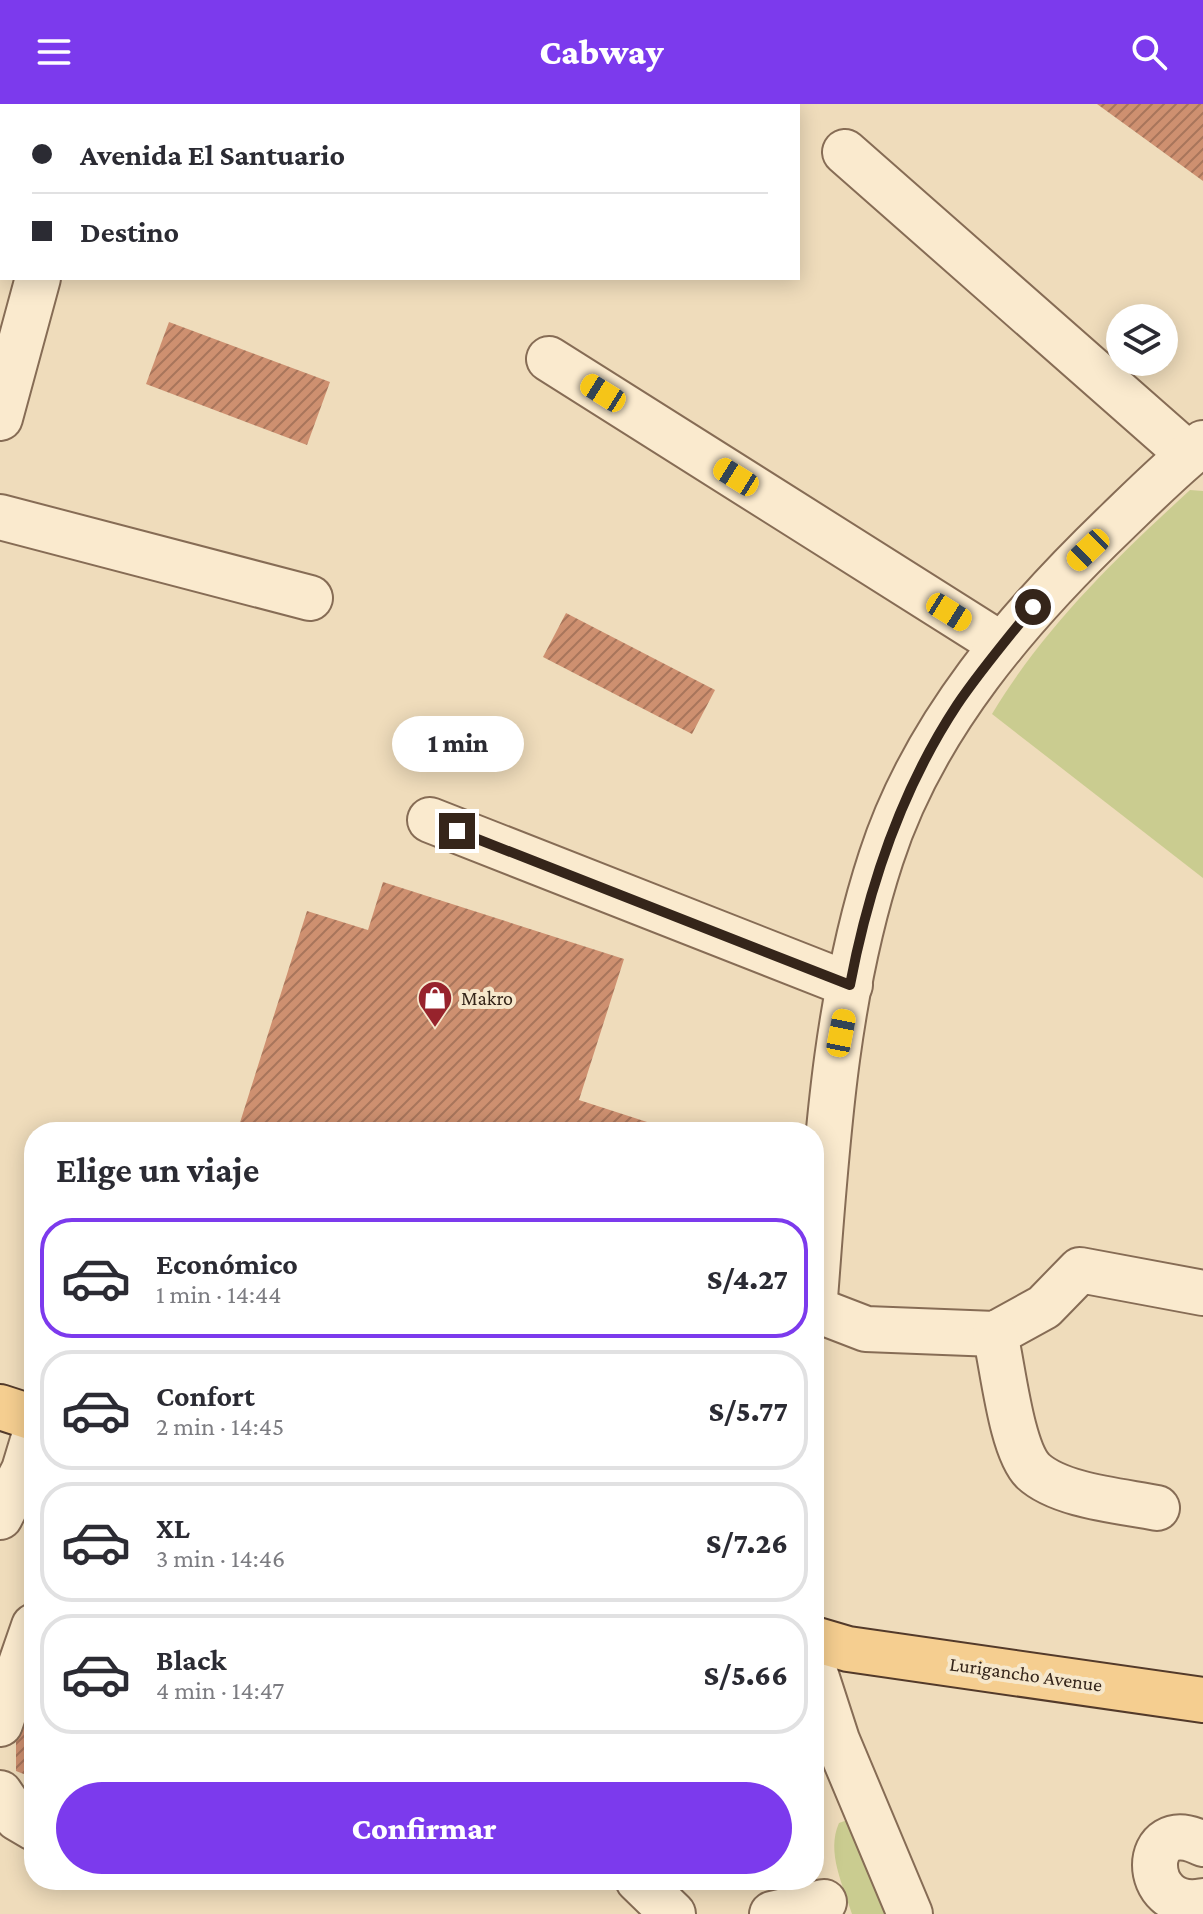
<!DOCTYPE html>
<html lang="es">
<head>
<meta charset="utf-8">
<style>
	:root { --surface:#fff; --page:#f7f7f7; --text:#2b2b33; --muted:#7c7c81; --line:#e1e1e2; --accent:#7c3aed }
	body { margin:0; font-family:"Crimson Pro",serif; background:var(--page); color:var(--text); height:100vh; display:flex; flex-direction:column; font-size:30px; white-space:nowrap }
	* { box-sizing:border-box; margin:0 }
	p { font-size:26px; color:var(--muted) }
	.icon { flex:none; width:44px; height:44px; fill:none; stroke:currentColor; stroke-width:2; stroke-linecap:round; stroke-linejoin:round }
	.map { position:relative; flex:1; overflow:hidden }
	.panel { position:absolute; left:24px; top:1018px; width:800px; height:768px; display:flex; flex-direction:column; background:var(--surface); border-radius:32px; box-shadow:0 4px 20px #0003 }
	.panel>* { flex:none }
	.hud { position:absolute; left:0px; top:0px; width:800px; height:176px; box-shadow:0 4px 20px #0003; display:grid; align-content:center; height:176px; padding:0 32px; background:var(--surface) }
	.tools { position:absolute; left:1106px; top:200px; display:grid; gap:16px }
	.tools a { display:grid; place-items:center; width:72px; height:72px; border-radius:50%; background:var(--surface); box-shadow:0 4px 20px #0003; font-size:40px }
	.end { position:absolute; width:36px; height:36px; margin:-18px; border:10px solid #35251a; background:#fff; box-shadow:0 0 0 4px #fff }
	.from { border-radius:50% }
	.bubble { position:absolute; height:56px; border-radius:28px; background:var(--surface); box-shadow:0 4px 20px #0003; font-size:26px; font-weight:800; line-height:56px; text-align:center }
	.car { position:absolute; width:24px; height:48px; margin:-24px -12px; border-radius:10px; box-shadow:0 0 6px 2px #0007; background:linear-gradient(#f5c518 24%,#345 0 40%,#f5c518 0 76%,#345 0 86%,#f5c518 0) }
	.hud b { display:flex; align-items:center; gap:28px; height:76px; font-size:30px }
	.hud b+b { border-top:2px solid var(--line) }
	.hud i { width:20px; height:20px; background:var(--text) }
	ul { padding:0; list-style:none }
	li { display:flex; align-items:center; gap:24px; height:120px; margin:0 16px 12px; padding:0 16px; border:4px solid var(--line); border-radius:32px }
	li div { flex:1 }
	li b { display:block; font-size:30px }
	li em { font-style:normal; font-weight:800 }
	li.selected { border-color:var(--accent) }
	li>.icon { width:72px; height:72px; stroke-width:1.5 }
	h2 { padding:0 32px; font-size:36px; line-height:96px }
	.action { display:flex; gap:16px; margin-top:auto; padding:16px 32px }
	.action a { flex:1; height:92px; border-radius:48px; background:var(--accent); color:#fff; font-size:32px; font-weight:800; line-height:92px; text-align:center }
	header { display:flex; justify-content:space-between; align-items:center; height:104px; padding:0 32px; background:var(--accent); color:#fff; font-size:36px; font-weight:800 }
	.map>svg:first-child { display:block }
	.green { fill:#cacc90 }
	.building { fill:url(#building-hatch) }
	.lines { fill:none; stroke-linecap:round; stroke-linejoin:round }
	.minor-casing { stroke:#866c55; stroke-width:48 }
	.major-casing { stroke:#533a2a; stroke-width:48 }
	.minor { stroke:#faeace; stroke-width:44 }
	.major { stroke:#f5ce90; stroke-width:44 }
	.route { stroke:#35251a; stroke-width:10 }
	.labels { text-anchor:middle; stroke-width:8; stroke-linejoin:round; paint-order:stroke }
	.poi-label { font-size:20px; fill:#35251a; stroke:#f6e7cb; text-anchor:start }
	.street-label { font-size:20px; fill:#35251a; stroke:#f6e7cb }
</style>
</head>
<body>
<header><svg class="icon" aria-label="menu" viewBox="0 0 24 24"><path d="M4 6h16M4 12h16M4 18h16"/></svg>Cabway<svg class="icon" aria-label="search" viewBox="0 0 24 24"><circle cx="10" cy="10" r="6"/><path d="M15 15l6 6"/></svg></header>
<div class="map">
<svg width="1203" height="1810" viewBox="0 0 1203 1810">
	<defs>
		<pattern id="building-hatch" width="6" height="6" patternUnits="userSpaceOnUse" patternTransform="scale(2)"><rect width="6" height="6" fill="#ce9070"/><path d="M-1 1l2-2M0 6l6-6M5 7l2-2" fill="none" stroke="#a8755b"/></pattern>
	</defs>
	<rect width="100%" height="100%" fill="#efdcbb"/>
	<g class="green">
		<path d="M1190 386 1203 387V774L992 610C1045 522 1115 455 1190 386Z"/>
		<path d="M853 1714 899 1810H852C843 1781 826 1748 839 1719Z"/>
	</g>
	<g class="building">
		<path d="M1097 0H1203V77Z"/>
		<path d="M169 218 330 278 307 341 146 280Z"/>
		<path d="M566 509 715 586 692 630 543 553Z"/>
		<path d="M383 778 624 855 579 996 678 1028H237L307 807 368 826Z"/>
		<path d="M34 1579V1674L16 1667V1629Z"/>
	</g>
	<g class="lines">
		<defs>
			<g id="minor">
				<path d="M88 2 89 0"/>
				<path d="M845 48 1188 350"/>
				<path d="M549 255 1002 541"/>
				<path d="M0 314 38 174"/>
				<path d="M0 413 310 494"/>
				<path d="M430 716 850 881"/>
				<path d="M814 1205 866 1225 995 1230 1044 1203 1080 1166 1203 1189"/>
				<path d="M814 1207C826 1055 833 901 881 754 924 621 1020 511 1118 417 1146 390 1173 363 1203 339"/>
				<path d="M995 1230C1003 1263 1011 1345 1033 1367 1060 1392 1122 1397 1157 1404"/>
				<path d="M0 1413 24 1366 34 1333"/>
				<path d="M814 1565 837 1636 910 1810"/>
				<path d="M0 1620 34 1522"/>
				<path d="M0 1689 17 1714 34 1724"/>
				<path d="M1203 1740C1139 1707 1139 1810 1203 1797"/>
				<path d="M638 1776 673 1810"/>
				<path d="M772 1810 824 1798"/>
			</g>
			<g id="major">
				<path d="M0 1303 34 1314"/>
				<path d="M814 1535 848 1545 1203 1596"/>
			</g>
		</defs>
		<use href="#minor" class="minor-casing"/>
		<use href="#major" class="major-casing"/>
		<use href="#minor" class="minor"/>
		<use href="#major" class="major"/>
	</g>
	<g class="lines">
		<path class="route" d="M457 727 850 881C869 781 901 686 957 601 980 567 1007 535 1033 503"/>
	</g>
	<defs>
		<symbol id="shop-pin" viewBox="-11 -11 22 30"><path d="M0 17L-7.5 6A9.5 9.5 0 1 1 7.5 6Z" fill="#97232c" stroke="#f6e7cb"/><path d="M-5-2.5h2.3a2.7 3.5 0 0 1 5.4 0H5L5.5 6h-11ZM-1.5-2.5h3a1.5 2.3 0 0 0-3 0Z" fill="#fff"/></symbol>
	</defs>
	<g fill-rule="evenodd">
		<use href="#shop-pin" x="415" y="874" width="40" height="54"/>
	</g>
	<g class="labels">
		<g class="poi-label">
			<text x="461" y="901">Makro</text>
		</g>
		<g class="street-label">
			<text transform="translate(1026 1570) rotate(8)" y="7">Lurigancho Avenue</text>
		</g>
	</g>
</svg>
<div class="tools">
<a><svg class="icon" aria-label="layers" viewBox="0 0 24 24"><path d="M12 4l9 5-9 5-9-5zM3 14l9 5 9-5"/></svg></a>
</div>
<i class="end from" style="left:1033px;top:503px"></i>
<i class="end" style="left:457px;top:727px"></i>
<div class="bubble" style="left:392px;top:612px;width:132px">1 min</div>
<i class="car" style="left:603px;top:289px;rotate:302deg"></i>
<i class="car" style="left:736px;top:373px;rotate:302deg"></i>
<i class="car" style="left:1088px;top:446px;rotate:226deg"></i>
<i class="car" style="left:949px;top:508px;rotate:122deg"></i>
<i class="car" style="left:841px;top:929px;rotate:11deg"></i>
<div class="hud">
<b><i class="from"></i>Avenida El Santuario</b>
<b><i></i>Destino</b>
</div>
<section class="panel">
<h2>Elige un viaje</h2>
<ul>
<li class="selected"><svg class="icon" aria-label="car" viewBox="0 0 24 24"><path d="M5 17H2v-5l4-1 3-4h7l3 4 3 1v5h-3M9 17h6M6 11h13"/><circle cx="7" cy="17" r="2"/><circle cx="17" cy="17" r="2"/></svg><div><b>Económico</b><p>1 min · 14:44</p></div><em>S/4.27</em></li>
<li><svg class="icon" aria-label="car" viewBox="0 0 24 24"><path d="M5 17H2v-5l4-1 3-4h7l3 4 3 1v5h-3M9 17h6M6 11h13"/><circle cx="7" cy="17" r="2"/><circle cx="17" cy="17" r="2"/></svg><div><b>Confort</b><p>2 min · 14:45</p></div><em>S/5.77</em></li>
<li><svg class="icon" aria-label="car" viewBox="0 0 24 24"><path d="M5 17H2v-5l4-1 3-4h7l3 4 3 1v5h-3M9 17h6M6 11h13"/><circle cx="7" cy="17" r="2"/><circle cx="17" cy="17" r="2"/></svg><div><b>XL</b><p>3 min · 14:46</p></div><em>S/7.26</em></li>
<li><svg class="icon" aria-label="car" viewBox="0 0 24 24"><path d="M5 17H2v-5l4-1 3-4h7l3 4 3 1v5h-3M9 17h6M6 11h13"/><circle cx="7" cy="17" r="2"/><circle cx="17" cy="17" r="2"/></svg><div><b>Black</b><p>4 min · 14:47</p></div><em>S/5.66</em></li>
</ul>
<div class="action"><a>Confirmar</a></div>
</section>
</div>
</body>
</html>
